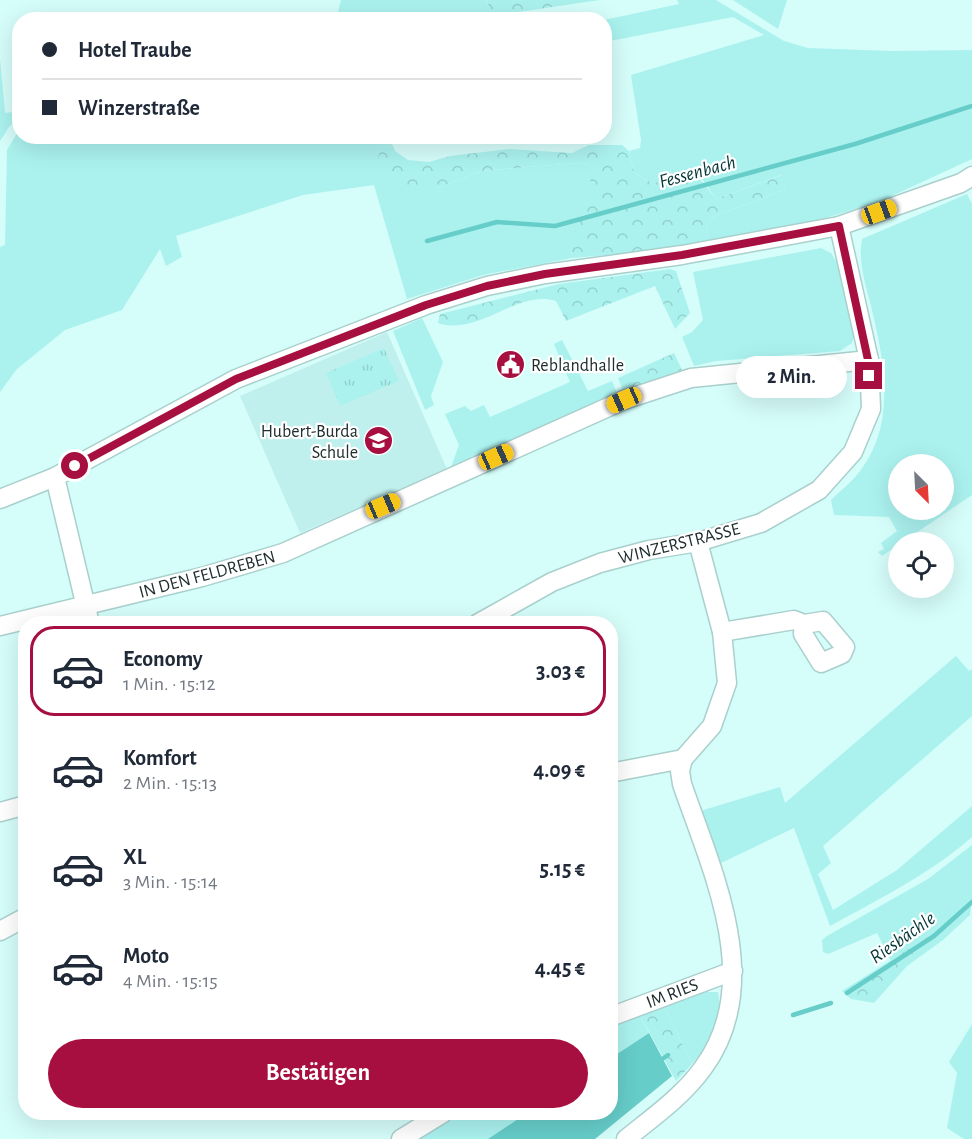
<!DOCTYPE html>
<html lang="de">
<head>
<meta charset="utf-8">
<style>
	:root { --surface:#fff; --page:#f6f6f7; --text:#1f2937; --muted:#747a83; --line:#e0e1e3; --accent:#a70f40 }
	body { margin:0; font-family:"Alegreya Sans",sans-serif; background:var(--page); color:var(--text); height:100vh; display:flex; flex-direction:column; font-size:22px; white-space:nowrap }
	* { box-sizing:border-box; margin:0 }
	p { font-size:20px; color:var(--muted) }
	.icon { flex:none; width:33px; height:33px; fill:none; stroke:currentColor; stroke-width:2; stroke-linecap:round; stroke-linejoin:round }
	.map { position:relative; flex:1; overflow:hidden }
	.panel { position:absolute; left:18px; top:616px; width:600px; height:504px; display:flex; flex-direction:column; background:var(--surface); border-radius:24px; box-shadow:0 6px 24px #0002 }
	.panel>* { flex:none }
	.banner { position:absolute; left:12px; top:12px; width:600px; height:132px; border-radius:24px; box-shadow:0 6px 24px #0002; display:grid; align-content:center; height:132px; padding:0 30px; background:var(--surface) }
	.needle { width:39px; rotate:156deg }
	.controls { position:absolute; left:888px; top:454px; display:grid; gap:12px }
	.controls a { display:grid; place-items:center; width:66px; height:66px; border-radius:50%; background:var(--surface); box-shadow:0 6px 24px #0002; font-size:30px }
	.end { position:absolute; width:27px; height:27px; margin:-14px; border:8px solid #a70f40; background:#fff; box-shadow:0 0 0 3px #fff }
	.from { border-radius:50% }
	.bubble { position:absolute; height:42px; border-radius:21px; background:var(--surface); box-shadow:0 6px 24px #0002; font-size:20px; font-weight:700; line-height:42px; text-align:center }
	.car { position:absolute; width:18px; height:36px; margin:-18px -9px; border-radius:8px; box-shadow:0 0 4px 2px #0007; background:linear-gradient(#f5c518 24%,#345 0 40%,#f5c518 0 76%,#345 0 86%,#f5c518 0) }
	.banner b { display:flex; align-items:center; gap:21px; height:57px; font-size:22px }
	.banner b+b { border-top:2px solid var(--line) }
	.banner i { width:15px; height:15px; background:var(--text) }
	ul { padding:10px 0 0; list-style:none }
	li { display:flex; align-items:center; gap:18px; height:90px; margin:0 12px 9px; padding:0 18px; border:3px solid transparent; border-radius:24px }
	li div { flex:1 }
	li b { display:block; font-size:22px }
	li em { font-style:normal; font-weight:700 }
	li.active { border-color:var(--accent) }
	li>.icon { width:54px; height:54px; stroke-width:1.5 }
	.button { display:flex; gap:12px; margin-top:auto; padding:12px 30px }
	.button a { flex:1; height:69px; border-radius:36px; background:var(--accent); color:#fff; font-size:24px; font-weight:700; line-height:69px; text-align:center }
	.map>svg:first-child { display:block }
	.built { fill:#c0f0ed }
	.green { fill:#abf2ef; fill-rule:evenodd }
	.forest { fill:url(#forest-crowns) }
	.park { fill:url(#park-tufts) }
	.water { fill:#66cdc9 }
	.lines { fill:none; stroke-linecap:round; stroke-linejoin:round }
	.stream { stroke:#66cdc9; stroke-width:4.5 }
	.street-casing { stroke:#a9d0cd; stroke-width:21 }
	.street { stroke:#fff; stroke-width:18 }
	.route { stroke:#a70f40; stroke-width:8 }
	.labels { text-anchor:middle; stroke-width:4.5; stroke-linejoin:round; paint-order:stroke }
	.poi-label { font-size:18px; fill:#202f2e; stroke:#fff; text-anchor:start }
	.street-label { font-size:18px; fill:#202f2e; stroke:#fff }
	.water-label { font-size:20px; font-style:italic; fill:#053837; stroke:#fff }
</style>
</head>
<body>
<div class="map">
<svg width="972" height="1139" viewBox="0 0 972 1139">
	<defs>
		<pattern id="forest-crowns" width="20" height="18" patternUnits="userSpaceOnUse" patternTransform="scale(1.5)"><rect width="20" height="18" fill="#abf2ef"/><path d="M2 6a3 3 0 1 1 6 0M12 15a3 3 0 1 1 6 0" fill="none" stroke="#93d0cd"/></pattern>
		<pattern id="park-tufts" width="24" height="20" patternUnits="userSpaceOnUse" patternTransform="scale(1.5)"><rect width="24" height="20" fill="#abf2ef"/><path d="M3 7l-1-3M5 7V3M7 7l1-3M15 17l-1-3M17 17v-4M19 17l1-3" fill="none" stroke="#93d0cd"/></pattern>
	</defs>
	<rect width="100%" height="100%" fill="#d5fdfa"/>
	<path class="built" d="M387 332 447 469 300 533 240 396Z"/>
	<g class="green">
		<path d="M341 0H487L491 16 473 20H336Z"/>
		<path d="M677 0H716L784 41 808 48 891 51 972 50V159L881 201 816 221 708 242 706 229 713 217 786 189 782 175 716 199 696 170 675 167 661 183 647 181 634 172 629 151 640 148 641 140 631 75 764 35 733 17 605 42 604 20 679 4Z"/>
		<path d="M733 0H787L778 29Z"/>
		<path d="M0 58 5 113 20 111 19 118 9 127 0 141Z"/>
		<path d="M19 130 20 136 390 137 392 144 380 148 436 189 481 171 577 163 590 165 592 191 571 247 572 258 483 275 407 299 374 185 303 195 176 236 182 257 166 266 160 249 122 310 65 330 17 369 0 392V247L5 245 7 150Z"/>
		<path d="M967 194 972 204V495L882 556 878 552 884 549 881 543 897 531 889 517 834 515 831 500C840 491 852 482 860 471 897 423 884 360 871 306 865 283 858 262 862 239ZM898 465H944V510H898Z"/>
		<path d="M821 248 831 253 838 264 855 332 852 343 840 351 716 361 694 366 682 337 692 332 703 320 693 272Z"/>
		<path d="M422 318 443 362 431 396 434 405 425 410 393 331Z"/>
		<path d="M562 340 588 391 612 381 617 393 451 467 459 445 445 414 465 406 471 411 484 405 490 417 570 382 554 344Z"/>
		<path d="M956 656 969 671 972 669V716L823 846 831 863 818 874 833 910 897 870 972 806V837C930 874 879 899 830 926L794 828 721 863 700 811 780 787 785 803Z"/>
		<path d="M972 845V898L948 924 891 961 877 933 828 954 823 952 822 940 827 936 928 879Z"/>
		<path d="M702 992H718C724 1017 708 1047 692 1064L663 1004Z"/>
		<path d="M638 1012 649 1033 611 1058V1025Z"/>
		<path d="M972 1024V1139H964L947 1128 957 1073 949 1062Z"/>
		<path d="M459 1113H527L488 1139H418Z"/>
	</g>
	<g class="forest">
		<path d="M487 0H600L491 16Z"/>
		<path d="M392 144 395 151 408 160 429 162 450 156 509 149 572 153 589 145H622L629 151 634 172 647 181 661 183 675 167 689 165 716 199 783 175 786 189 713 217 706 229 708 242 687 248 572 258 571 247 576 214C595 199 589 186 590 165L577 163 481 171 436 189 409 193 377 164 380 148Z"/>
		<path d="M670 269 676 271 690 313 675 329 655 286 566 321 556 301C517 289 479 337 438 323L440 314 559 284Z"/>
		<path d="M674 353 682 370 623 390 618 378Z"/>
		<path d="M972 898 970 915 943 940 907 966 874 1003 851 999 842 991 948 924Z"/>
		<path d="M663 1004 692 1064 676 1081 638 1012Z"/>
	</g>
	<path class="park" d="M384 348 399 381 340 406 326 373Z"/>
	<path class="water" d="M649 1033 672 1076 595 1139H488L527 1113H610L611 1058Z"/>
	<g class="lines">
		<g class="stream">
			<path d="M427 241 497 222 555 226 855 144 972 106"/>
			<path d="M847 993 934 936 972 902"/>
			<path d="M793 1015 831 1003"/>
			<path d="M658 1062 668 1055"/>
		</g>
		<defs>
			<g id="street">
				<path d="M55 477 90 624"/>
				<path d="M0 499 55 477 236 379 426 305 487 286 545 274 682 255 839 226 961 183 972 176"/>
				<path d="M477 624 552 582 600 563 649 550 698 542 761 523 819 490 853 452 871 409 869 360 839 226"/>
				<path d="M0 626 202 577 283 553 624 400 691 378 869 360"/>
				<path d="M722 632 794 620 804 624 823 621 845 647 842 654 821 663 803 634 804 624"/>
				<path d="M610 773 683 759 712 726 727 683 722 632 698 542"/>
				<path d="M0 812 26 805"/>
				<path d="M0 931 26 917"/>
				<path d="M610 1017 733 971"/>
				<path d="M401 1139 443 1113"/>
				<path d="M626 1139C653 1117 683 1096 703 1068 766 983 712 871 682 784L680 771 683 759"/>
			</g>
		</defs>
		<use href="#street" class="street-casing"/>
		<use href="#street" class="street"/>
	</g>
	<g class="lines">
		<path class="route" d="M75 466 236 379 426 305 487 286 545 274 682 255 839 226 868 360 869 376"/>
	</g>
	<defs>
		<symbol id="civic-disc" viewBox="-11 -11 22 22"><circle r="9.5" fill="#a70f40" stroke="#fff"/><path d="M-.6-6.5H3V-4.5H.6V-3L4-1V1h2V6H-6V1h2V-1L-.6-3ZM-1.2 2.5V6h2.4V2.5Z" fill="#fff"/></symbol>
		<symbol id="school-disc" viewBox="-11 -11 22 22"><circle r="9.5" fill="#a70f40" stroke="#fff"/><path d="M0-5L7-2L0 1L-7-2ZM-4 1L0 2.5L4 1V4Q0 6-4 4Z" fill="#fff"/></symbol>
	</defs>
	<g fill-rule="evenodd">
		<use href="#civic-disc" x="494" y="348" width="33" height="33"/>
		<use href="#school-disc" x="362" y="424" width="33" height="33"/>
	</g>
	<g class="labels">
		<g class="poi-label">
			<text x="531" y="371">Reblandhalle</text>
			<text x="358" y="437" text-anchor="end">Hubert-Burda<tspan x="358" dy="21">Schule</tspan></text>
		</g>
		<g class="street-label">
			<text transform="translate(679 543) rotate(-14)" y="6">WINZERSTRASSE</text>
			<text transform="translate(207 574) rotate(-15)" y="6">IN DEN FELDREBEN</text>
			<text transform="translate(672 993) rotate(-21)" y="6">IM RIES</text>
		</g>
		<g class="water-label">
			<text transform="translate(697 171) rotate(-15)" y="7">Fessenbach</text>
			<text transform="translate(902 937) rotate(-35)" y="7">Riesbächle</text>
		</g>
	</g>
</svg>
<div class="controls">
<a><svg class="needle" viewBox="-14 -14 28 28"><path d="M0-13l5 13h-10z" fill="#e53935"/><path d="M0 13l5-13h-10z" fill="#747a83"/></svg></a>
<a><svg class="icon" aria-label="locate" viewBox="0 0 24 24"><circle cx="12" cy="12" r="6"/><path d="M12 2v4M12 18v4M2 12h4M18 12h4"/></svg></a>
</div>
<i class="end from" style="left:75px;top:466px"></i>
<i class="end" style="left:869px;top:376px"></i>
<div class="bubble" style="left:736px;top:356px;width:111px">2 Min.</div>
<i class="car" style="left:879px;top:212px;rotate:70deg"></i>
<i class="car" style="left:624px;top:400px;rotate:246deg"></i>
<i class="car" style="left:496px;top:457px;rotate:66deg"></i>
<i class="car" style="left:383px;top:506px;rotate:67deg"></i>
<div class="banner">
<b><i class="from"></i>Hotel Traube</b>
<b><i></i>Winzerstraße</b>
</div>
<section class="panel">
<ul>
<li class="active"><svg class="icon" aria-label="car" viewBox="0 0 24 24"><path d="M5 17H2v-5l4-1 3-4h7l3 4 3 1v5h-3M9 17h6M6 11h13"/><circle cx="7" cy="17" r="2"/><circle cx="17" cy="17" r="2"/></svg><div><b>Economy</b><p>1 Min. · 15:12</p></div><em>3.03 €</em></li>
<li><svg class="icon" aria-label="car" viewBox="0 0 24 24"><path d="M5 17H2v-5l4-1 3-4h7l3 4 3 1v5h-3M9 17h6M6 11h13"/><circle cx="7" cy="17" r="2"/><circle cx="17" cy="17" r="2"/></svg><div><b>Komfort</b><p>2 Min. · 15:13</p></div><em>4.09 €</em></li>
<li><svg class="icon" aria-label="car" viewBox="0 0 24 24"><path d="M5 17H2v-5l4-1 3-4h7l3 4 3 1v5h-3M9 17h6M6 11h13"/><circle cx="7" cy="17" r="2"/><circle cx="17" cy="17" r="2"/></svg><div><b>XL</b><p>3 Min. · 15:14</p></div><em>5.15 €</em></li>
<li><svg class="icon" aria-label="car" viewBox="0 0 24 24"><path d="M5 17H2v-5l4-1 3-4h7l3 4 3 1v5h-3M9 17h6M6 11h13"/><circle cx="7" cy="17" r="2"/><circle cx="17" cy="17" r="2"/></svg><div><b>Moto</b><p>4 Min. · 15:15</p></div><em>4.45 €</em></li>
</ul>
<div class="button"><a>Bestätigen</a></div>
</section>
</div>
</body>
</html>
